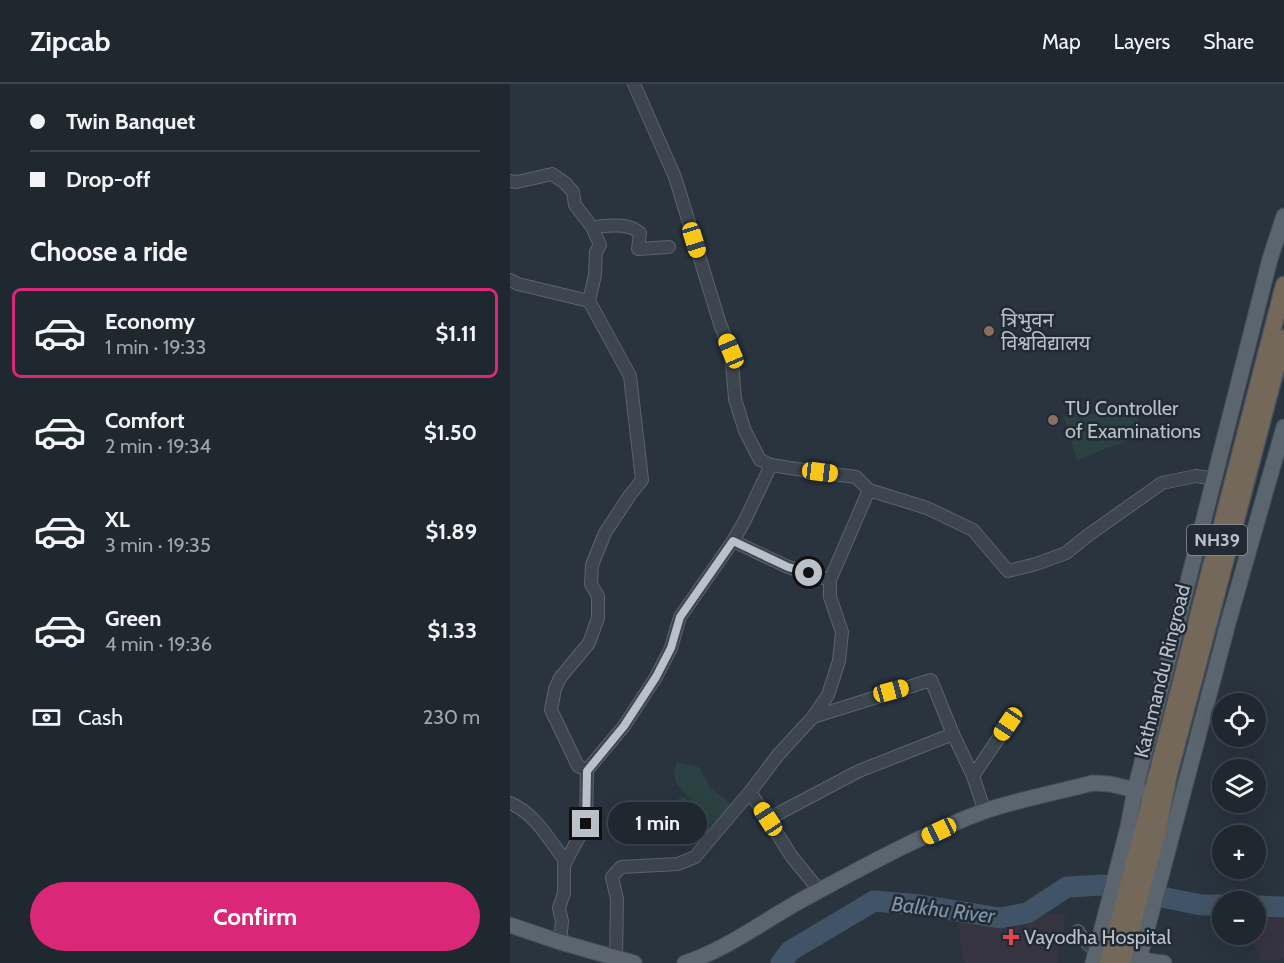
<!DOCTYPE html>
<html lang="en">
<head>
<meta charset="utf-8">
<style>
	:root { --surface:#1f272f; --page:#272f37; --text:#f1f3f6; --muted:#a1a5aa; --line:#3c444b; --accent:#db2777 }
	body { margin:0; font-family:Cabin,"Noto Sans Devanagari",sans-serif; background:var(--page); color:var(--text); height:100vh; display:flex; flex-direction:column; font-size:22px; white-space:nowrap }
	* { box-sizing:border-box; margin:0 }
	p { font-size:20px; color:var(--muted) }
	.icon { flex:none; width:33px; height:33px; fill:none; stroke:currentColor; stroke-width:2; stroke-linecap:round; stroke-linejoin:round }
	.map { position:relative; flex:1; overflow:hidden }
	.drawer { display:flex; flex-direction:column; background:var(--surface); width:510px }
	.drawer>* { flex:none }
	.banner { display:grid; align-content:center; height:132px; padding:0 30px; background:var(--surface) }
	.buttons { position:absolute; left:702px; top:609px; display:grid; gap:12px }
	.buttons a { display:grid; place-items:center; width:54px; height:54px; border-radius:50%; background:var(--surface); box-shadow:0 6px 24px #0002,0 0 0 2px var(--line); font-size:30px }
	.end { position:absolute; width:27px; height:27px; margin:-14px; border:8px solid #bac1c9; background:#111; box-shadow:0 0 0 3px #111 }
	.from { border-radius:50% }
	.bubble { position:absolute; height:42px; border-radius:21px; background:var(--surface); box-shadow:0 6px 24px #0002,0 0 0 2px var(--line); font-size:20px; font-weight:700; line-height:42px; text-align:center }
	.car { position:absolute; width:18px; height:36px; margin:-18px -9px; border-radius:8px; box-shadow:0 0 4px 2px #0007; background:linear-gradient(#f5c518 24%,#345 0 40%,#f5c518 0 76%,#345 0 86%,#f5c518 0) }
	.banner b { display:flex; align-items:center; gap:21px; height:57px; font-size:22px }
	.banner b+b { border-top:2px solid var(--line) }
	.banner i { width:15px; height:15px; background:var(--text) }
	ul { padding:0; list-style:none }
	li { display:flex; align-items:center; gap:18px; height:90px; margin:0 12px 9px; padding:0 18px; border:3px solid transparent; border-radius:9px }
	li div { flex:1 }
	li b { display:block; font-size:22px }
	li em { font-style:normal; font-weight:700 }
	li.on { border-color:var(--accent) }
	li>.icon { width:54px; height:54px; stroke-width:1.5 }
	h2 { padding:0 30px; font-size:27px; line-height:72px }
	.pay { display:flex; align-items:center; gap:15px; height:66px; padding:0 30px; font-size:22px }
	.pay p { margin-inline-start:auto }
	.button { display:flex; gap:12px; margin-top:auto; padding:12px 30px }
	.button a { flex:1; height:69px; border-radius:36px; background:var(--accent); color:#fff; font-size:24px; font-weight:700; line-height:69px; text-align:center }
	header { display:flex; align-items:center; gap:36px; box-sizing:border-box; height:84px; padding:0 30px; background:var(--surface); border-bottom:2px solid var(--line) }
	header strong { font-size:28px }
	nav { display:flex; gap:33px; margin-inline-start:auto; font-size:21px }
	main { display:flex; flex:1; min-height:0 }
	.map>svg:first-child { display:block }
	.medical { fill:#353440 }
	.green { fill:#2c4141 }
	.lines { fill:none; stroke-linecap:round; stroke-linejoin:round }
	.river { stroke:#415366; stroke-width:21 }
	.minor-casing { stroke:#5b646c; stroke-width:14 }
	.major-casing { stroke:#474f58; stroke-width:17 }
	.highway-casing { stroke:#485159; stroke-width:19 }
	.minor { stroke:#3d464f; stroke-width:12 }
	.major { stroke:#5b656e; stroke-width:15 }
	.highway { stroke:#74685b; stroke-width:16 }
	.route { stroke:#bac1c9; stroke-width:8 }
	.education-dot { fill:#8d6e63; stroke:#222b34; stroke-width:2 }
	.health-dot { fill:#e0444e; stroke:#222b34; stroke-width:2 }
	.labels { text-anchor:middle; stroke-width:5; stroke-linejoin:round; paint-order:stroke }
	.shield { fill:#222b34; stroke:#8c949c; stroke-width:1.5 }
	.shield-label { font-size:18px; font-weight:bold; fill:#bac1c9 }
	.poi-label { font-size:20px; fill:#bac1c9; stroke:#222b34; text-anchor:start }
	.street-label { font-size:20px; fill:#bac1c9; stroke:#222b34 }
	.water-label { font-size:21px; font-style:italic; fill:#7e94a9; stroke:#222b34 }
</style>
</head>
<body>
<header>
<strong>Zipcab</strong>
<nav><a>Map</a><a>Layers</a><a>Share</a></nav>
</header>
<main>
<section class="drawer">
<div class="banner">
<b><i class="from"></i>Twin Banquet</b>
<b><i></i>Drop-off</b>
</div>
<h2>Choose a ride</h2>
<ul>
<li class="on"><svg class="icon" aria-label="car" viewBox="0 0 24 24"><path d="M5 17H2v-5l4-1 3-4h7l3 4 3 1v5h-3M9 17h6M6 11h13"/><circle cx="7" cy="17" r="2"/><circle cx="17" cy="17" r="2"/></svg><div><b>Economy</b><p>1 min · 19:33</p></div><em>$1.11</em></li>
<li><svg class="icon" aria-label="car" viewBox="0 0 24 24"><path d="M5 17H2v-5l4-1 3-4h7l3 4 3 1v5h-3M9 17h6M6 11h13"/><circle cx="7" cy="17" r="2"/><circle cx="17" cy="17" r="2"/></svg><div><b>Comfort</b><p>2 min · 19:34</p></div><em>$1.50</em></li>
<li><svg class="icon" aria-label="car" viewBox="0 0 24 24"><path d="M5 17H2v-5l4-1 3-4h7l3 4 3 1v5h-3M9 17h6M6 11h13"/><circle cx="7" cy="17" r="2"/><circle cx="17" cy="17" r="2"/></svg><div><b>XL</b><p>3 min · 19:35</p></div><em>$1.89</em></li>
<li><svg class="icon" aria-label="car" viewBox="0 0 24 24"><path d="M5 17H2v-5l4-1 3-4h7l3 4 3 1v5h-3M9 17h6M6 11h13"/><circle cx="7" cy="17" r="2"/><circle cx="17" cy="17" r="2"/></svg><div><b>Green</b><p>4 min · 19:36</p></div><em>$1.33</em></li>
</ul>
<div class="pay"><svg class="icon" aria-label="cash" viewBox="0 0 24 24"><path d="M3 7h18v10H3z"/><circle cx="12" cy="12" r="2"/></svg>Cash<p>230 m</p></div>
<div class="button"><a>Confirm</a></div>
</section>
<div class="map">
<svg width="774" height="879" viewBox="0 0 774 879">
	<rect width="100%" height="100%" fill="#29343f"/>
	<g class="medical">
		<path d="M746 828H774V875L751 878 742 853V851L746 850Z"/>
		<path d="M528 829 556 831 547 879H455L451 868 448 833 488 838Z"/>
	</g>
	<g class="green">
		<path d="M621 317 634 350 567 376 554 332 566 328 569 334Z"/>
		<path d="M167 678 189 683 200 703 226 725 203 744 166 699 164 689Z"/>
		<path d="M170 713 176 714 201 744 210 751 207 757 200 756 197 753 179 749 167 733 164 720Z"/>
	</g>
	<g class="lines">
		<g class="river">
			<path d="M746 822 774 823"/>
			<path d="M271 879 280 867 364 817 410 821 490 834 517 829 557 803 593 801 691 821H712"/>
		</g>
		<defs>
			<g id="minor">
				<path d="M124 0 165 93 210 240 221 267 225 315 235 347 250 376 261 381 293 386 346 393 359 406 320 496"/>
				<path d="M0 97 7 98 42 90 55 99 63 108 65 121 82 143 90 161 86 168 85 191 79 217"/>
				<path d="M82 143C98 142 118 138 130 149L128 165 159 163"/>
				<path d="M0 196 8 200 79 217 120 292 132 396 120 411 95 449 82 481 81 500 88 512V534L79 559 50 594 45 605 41 626 68 682 77 686"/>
				<path d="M359 406 417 424 463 446 498 487 526 480 556 469 577 452 652 399 686 392 706 395"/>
				<path d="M223 457 235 436 261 381"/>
				<path d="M303 633 421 596 443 650 349 687 258 735 282 773 309 806"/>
				<path d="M443 650 463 692 475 728"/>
				<path d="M463 692 498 640"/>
				<path d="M240 708 258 735"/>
				<path d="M0 719C26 730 39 756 56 778"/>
				<path d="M568 847C574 857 581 866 593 870"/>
				<path d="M50 858 52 837 49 824 54 809V781L76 740 77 686 114 642 146 593 161 564 170 533 223 457 278 483 320 496V513L332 548 329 577 318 611 303 633 268 671 240 708 185 773 168 780 111 783 102 793 107 815 106 875"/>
			</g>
			<g id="major">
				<path d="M0 841 50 858 124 879"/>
				<path d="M621 875 654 879"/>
				<path d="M175 879C218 865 259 833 299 812 355 782 413 750 472 728 506 716 548 708 583 699L600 700 634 708"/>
				<path d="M583 879 618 743 625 706 760 175 774 132"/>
				<path d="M628 879 718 539 774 343"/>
			</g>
			<g id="highway">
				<path d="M598 879 774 201"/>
				<path d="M612 879 647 750 659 690 774 254"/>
			</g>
		</defs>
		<use href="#minor" class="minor-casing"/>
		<use href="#major" class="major-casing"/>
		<use href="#highway" class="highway-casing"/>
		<use href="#minor" class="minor"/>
		<use href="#major" class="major"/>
		<use href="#highway" class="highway"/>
	</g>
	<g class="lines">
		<path class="route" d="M76 740 77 687 114 642 146 593 161 564 170 533 223 457 278 483 299 489"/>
	</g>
	<g class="education-dot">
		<circle cx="479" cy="247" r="6"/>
		<circle cx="543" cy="336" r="6"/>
	</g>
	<path class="health-dot" d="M498 844h6v6h6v6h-6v6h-6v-6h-6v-6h6z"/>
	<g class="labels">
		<rect class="shield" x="677" y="441" width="60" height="30" rx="4.5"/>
		<g class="shield-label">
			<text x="707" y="462">NH39</text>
		</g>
		<g class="poi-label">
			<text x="491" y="243">त्रिभुवन<tspan x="491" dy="23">विश्वविद्यालय</tspan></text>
			<text x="555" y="331">TU Controller<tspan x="555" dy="23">of Examinations</tspan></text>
			<text x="514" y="860">Vayodha Hospital</text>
		</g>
		<g class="street-label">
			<text transform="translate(652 587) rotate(-76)" y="7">Kathmandu Ringroad</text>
		</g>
		<g class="water-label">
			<text transform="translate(433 826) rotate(7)" y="7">Balkhu River</text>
		</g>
	</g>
</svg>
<div class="buttons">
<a><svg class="icon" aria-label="locate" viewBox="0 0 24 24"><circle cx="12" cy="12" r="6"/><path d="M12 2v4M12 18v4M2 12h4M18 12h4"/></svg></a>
<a><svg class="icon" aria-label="layers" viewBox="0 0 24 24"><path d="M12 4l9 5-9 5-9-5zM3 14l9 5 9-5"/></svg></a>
<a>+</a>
<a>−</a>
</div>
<i class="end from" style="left:299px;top:489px"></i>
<i class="end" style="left:76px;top:740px"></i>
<div class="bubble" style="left:98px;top:718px;width:99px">1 min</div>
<i class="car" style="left:184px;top:156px;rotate:163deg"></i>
<i class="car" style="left:221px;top:267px;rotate:337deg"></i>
<i class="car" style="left:310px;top:388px;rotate:97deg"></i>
<i class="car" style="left:381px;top:607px;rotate:75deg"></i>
<i class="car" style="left:498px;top:640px;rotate:214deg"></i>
<i class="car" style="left:258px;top:735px;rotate:327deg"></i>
<i class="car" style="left:429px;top:747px;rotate:245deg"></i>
</div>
</main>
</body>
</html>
